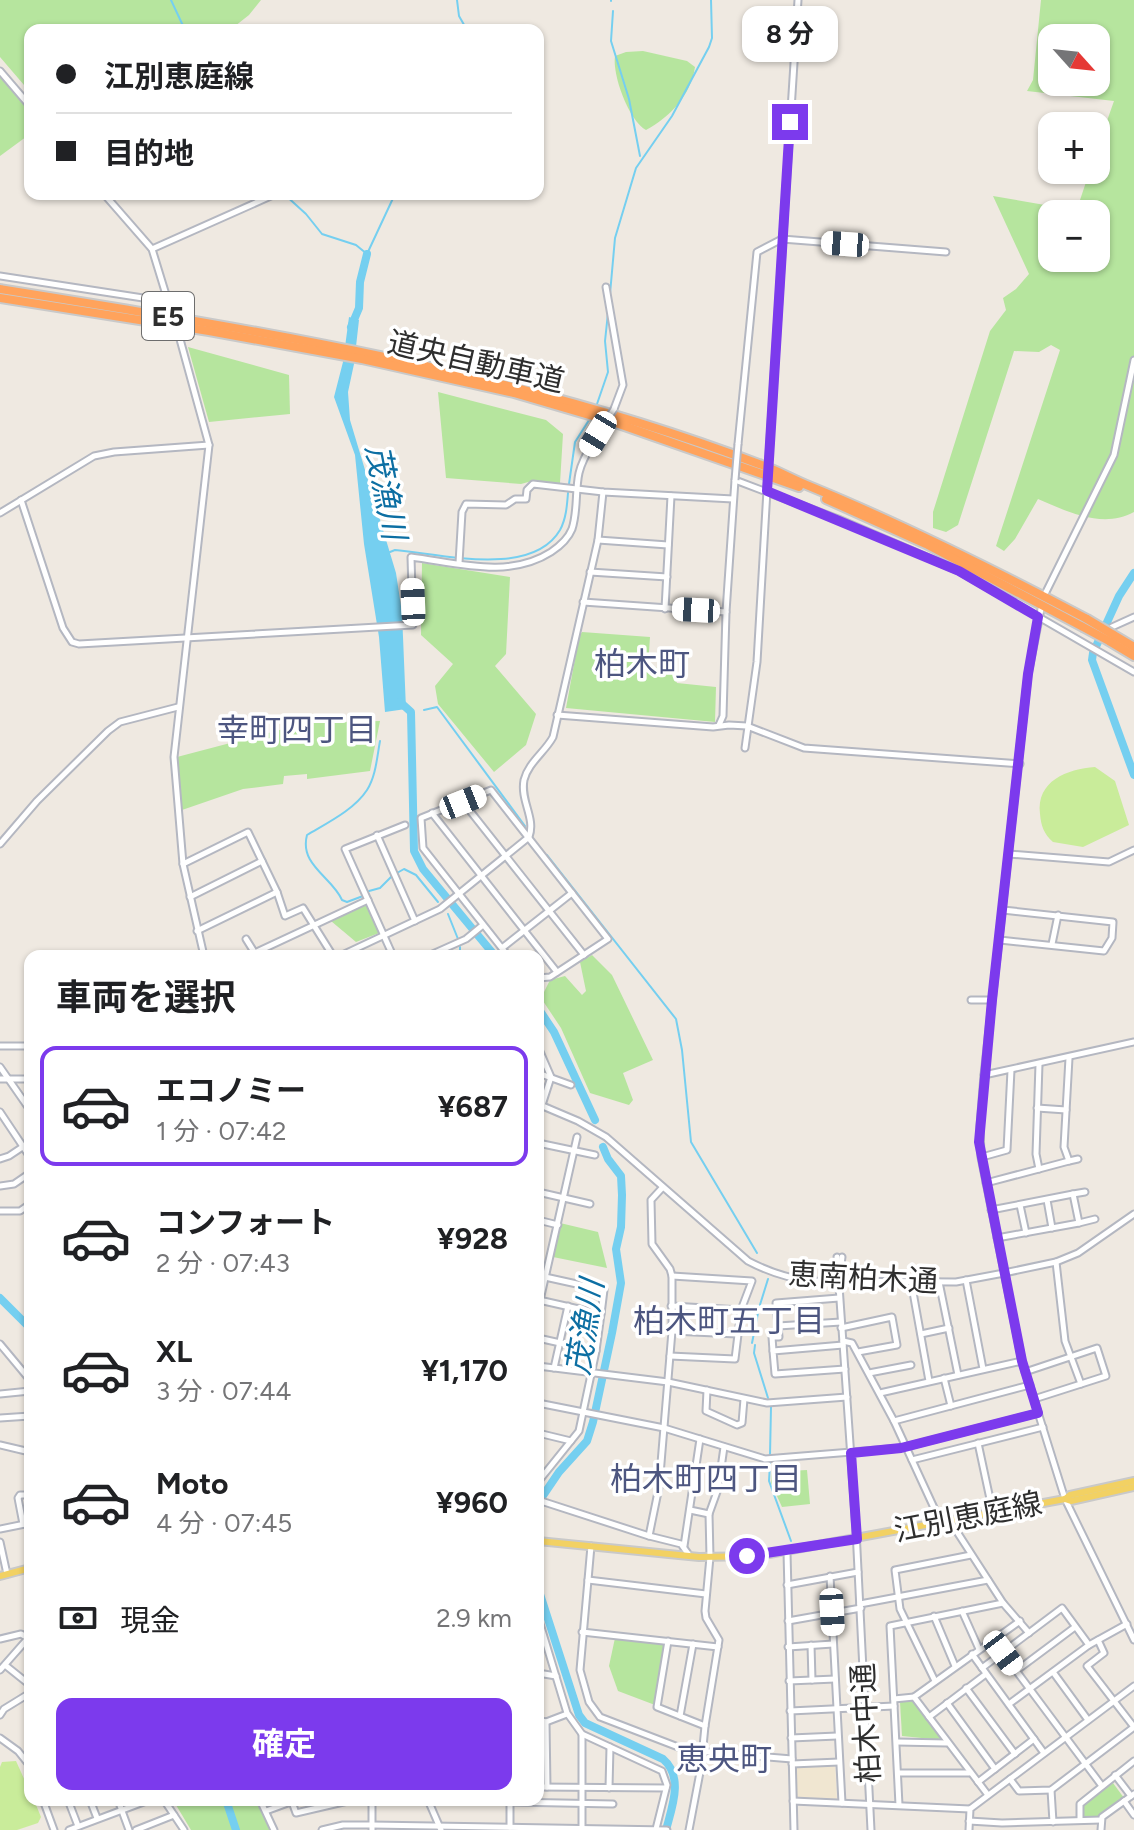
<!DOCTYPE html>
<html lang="ja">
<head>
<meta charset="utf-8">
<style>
	:root { --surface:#fff; --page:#f2f2f2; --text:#202124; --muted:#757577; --line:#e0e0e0; --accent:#7c3aed }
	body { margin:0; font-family:Figtree,"Noto Sans JP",sans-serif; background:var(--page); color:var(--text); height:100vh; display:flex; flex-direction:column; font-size:30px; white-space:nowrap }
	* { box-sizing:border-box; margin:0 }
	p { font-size:26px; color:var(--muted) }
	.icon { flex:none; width:44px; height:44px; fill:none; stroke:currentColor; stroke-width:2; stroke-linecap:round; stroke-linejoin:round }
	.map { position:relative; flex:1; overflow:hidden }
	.side { position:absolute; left:24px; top:950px; width:520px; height:856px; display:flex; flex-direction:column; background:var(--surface); border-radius:16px; box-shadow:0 2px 6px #0004 }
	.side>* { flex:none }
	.banner { position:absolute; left:24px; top:24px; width:520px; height:176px; border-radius:16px; box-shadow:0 2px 6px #0004; display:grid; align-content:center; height:176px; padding:0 32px; background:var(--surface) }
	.needle { width:52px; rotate:117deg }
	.tools { position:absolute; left:1038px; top:24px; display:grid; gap:16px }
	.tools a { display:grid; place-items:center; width:72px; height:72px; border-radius:16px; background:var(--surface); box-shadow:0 2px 6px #0004; font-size:40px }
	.end { position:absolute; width:36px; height:36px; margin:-18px; border:10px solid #7c3aed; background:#fff; box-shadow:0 0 0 4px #fff }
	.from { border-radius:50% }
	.bubble { position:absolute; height:56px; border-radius:16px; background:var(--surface); box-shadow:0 2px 6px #0004; font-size:26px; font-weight:700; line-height:56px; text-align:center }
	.car { position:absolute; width:24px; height:48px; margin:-24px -12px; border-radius:10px; box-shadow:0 0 6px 2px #0007; background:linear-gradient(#fff 24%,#345 0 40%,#fff 0 76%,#345 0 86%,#fff 0) }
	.banner b { display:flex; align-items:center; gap:28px; height:76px; font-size:30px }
	.banner b+b { border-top:2px solid var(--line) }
	.banner i { width:20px; height:20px; background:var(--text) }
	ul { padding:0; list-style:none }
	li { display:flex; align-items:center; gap:24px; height:120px; margin:0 16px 12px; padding:0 16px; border:4px solid transparent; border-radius:16px }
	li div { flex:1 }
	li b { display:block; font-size:30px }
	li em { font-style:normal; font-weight:700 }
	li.active { border-color:var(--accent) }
	li>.icon { width:72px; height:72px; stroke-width:1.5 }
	h2 { padding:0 32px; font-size:36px; line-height:96px }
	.pay { display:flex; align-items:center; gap:20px; height:88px; padding:0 32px; font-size:30px }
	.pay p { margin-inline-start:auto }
	.primary-button { display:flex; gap:16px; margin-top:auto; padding:16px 32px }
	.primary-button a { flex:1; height:92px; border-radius:16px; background:var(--accent); color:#fff; font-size:32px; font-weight:700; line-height:92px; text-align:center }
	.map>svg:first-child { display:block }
	.education { fill:#f0e6d1 }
	.green { fill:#b6e59e; fill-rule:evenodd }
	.pitch { fill:#c9ec9a }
	.water { fill:#75cff0 }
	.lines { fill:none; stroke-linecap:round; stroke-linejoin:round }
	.stream { stroke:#75cff0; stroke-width:2 }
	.river { stroke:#75cff0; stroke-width:8 }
	.minor-casing { stroke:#b4b7c1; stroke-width:9 }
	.major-casing { stroke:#c9c9c9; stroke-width:10 }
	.highway-casing { stroke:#c9c9c9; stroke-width:12 }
	.minor { stroke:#fff; stroke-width:5 }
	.major { stroke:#f2d163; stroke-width:6 }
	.highway { stroke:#ffa35c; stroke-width:8 }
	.minor-bridge-casing { stroke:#b4b7c1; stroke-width:9; stroke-linecap:butt }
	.highway-bridge-casing { stroke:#c9c9c9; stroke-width:12; stroke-linecap:butt }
	.minor-bridge { stroke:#fff; stroke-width:5 }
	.highway-bridge { stroke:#ffa35c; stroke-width:8 }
	.route { stroke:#7c3aed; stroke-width:10 }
	.labels { text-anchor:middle; stroke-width:7; stroke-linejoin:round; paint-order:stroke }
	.shield { fill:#fff; stroke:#6d6d6d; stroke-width:2 }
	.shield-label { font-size:28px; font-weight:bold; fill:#2e2e2e }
	.street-label { font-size:30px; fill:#2e2e2e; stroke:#fff }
	.water-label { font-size:32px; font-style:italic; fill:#0d6fa3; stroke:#fff }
	.neighbourhood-label { font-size:32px; fill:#4d5680; stroke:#fff }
</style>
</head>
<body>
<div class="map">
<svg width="1134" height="1830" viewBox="0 0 1134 1830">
	<rect width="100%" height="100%" fill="#efe9e1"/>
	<path class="education" d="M835 1765 837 1800H797L796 1767Z"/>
	<g class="green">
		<path d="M0 0H261L249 15 230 30H30V92L0 57Z"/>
		<path d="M1041 0H1134V512C1103 529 1068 512 1038 499L1015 539 1004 551 996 546 1060 350 1051 345 1039 352 1014 351 958 525 946 532 933 528V512L990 331 1006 310 1003 298 1016 289 1029 274 993 196 1068 209 1079 203 1090 170H1096V152L1114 101 1027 91 1033 80ZM1052 38H1096V82H1052ZM1052 214H1096V258H1052Z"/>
		<path d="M643 51 687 61 695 67C691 95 670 117 646 130 629 121 612 75 615 56L626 52Z"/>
		<path d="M0 77 30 112V134L0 156Z"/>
		<path d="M188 347 289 375 290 414 209 422Z"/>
		<path d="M438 392 546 420 563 434 560 483 532 481 521 484 446 478Z"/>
		<path d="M422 563 510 577 506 654 495 666 536 714 526 745 494 772 438 704 435 686 453 664 421 635Z"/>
		<path d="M582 632 650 637 648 667 671 669 677 683 716 687 715 722 566 708 579 637Z"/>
		<path d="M380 721 370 771 307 779V774L284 776 283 784 243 789 182 810 177 757 306 723Z"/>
		<path d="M366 905 379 933 356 942 331 921Z"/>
		<path d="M592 955 612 975 653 1060 623 1073 633 1100 629 1105 590 1093 561 1028 541 998 550 980 565 976 582 995 586 991 580 962Z"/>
		<path d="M560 1223 598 1232 607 1268 553 1257Z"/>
		<path d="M807 1470 810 1504 782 1507 771 1483 772 1472Z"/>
		<path d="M615 1638 666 1644 655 1705 618 1691 609 1666Z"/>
		<path d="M913 1700 942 1739 941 1740 902 1736 900 1702Z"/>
		<path d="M1113 1783 1124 1798 1096 1818H1084V1805Z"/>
		<path d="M173 1800H257L272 1830H191Z"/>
	</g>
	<g class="pitch">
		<path d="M1095 767 1115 781 1129 825 1083 847 1053 842C1044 834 1041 826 1040 814 1036 781 1067 769 1095 767Z"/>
		<path d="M16 1761 30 1792V1800H34L41 1817 38 1823 17 1830H0V1767L2 1762Z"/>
	</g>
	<path class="water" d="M349 317 359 320 354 364 348 392 350 420 396 573 402 613 406 709 385 712 379 637 364 544 355 455 334 397 343 362Z"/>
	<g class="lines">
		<g class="stream">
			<path d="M171 0 185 30"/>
			<path d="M457 0 459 16 467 30"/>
			<path d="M611 0V1"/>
			<path d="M613 11 611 41 629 99 640 156"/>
			<path d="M284 194 306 214 322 234 356 245 367 254 395 194"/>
			<path d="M610 294 615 238 636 168 672 116 709 47 712 38 711 0"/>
			<path d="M597 404 608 372 605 341 608 313"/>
			<path d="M569 484 575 442 589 420"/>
			<path d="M390 552 395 550C441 554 532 578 560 530 566 519 567 506 568 493"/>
			<path d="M424 710 437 707 525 826"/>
			<path d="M547 855 676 1019 682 1050 691 1142 757 1253"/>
			<path d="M397 873 404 869 416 875 438 902"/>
			<path d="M369 891 380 888 392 876"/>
			<path d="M363 896 347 902 342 900C332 877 299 865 307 835 327 823 354 810 367 790 376 776 377 757 380 741"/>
			<path d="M448 914 458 939"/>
			<path d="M460 956V947"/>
			<path d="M752 1343 759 1308 768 1279"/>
			<path d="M755 1345 754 1353 768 1398"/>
			<path d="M770 1455 771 1407"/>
			<path d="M770 1464 769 1481 791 1541"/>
		</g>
		<g class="river">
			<path d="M351 327 359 308 360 282 367 254"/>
			<path d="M1134 573 1119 596 1093 653 1092 660 1134 775"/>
			<path d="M400 702 411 712 414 851 423 869 495 956"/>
			<path d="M538 1008 554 1032 595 1120"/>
			<path d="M0 1298 30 1328"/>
			<path d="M538 1503 559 1472 587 1441 593 1422 612 1333 621 1283 616 1249 621 1227 622 1195 621 1176 608 1159 603 1147"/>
			<path d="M538 1588 579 1715 585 1723 663 1759C684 1777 672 1807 666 1830"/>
			<path d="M226 1800 236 1830"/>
		</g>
		<defs>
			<g id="minor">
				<path d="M0 71 30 106"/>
				<path d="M104 194 152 249 171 311"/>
				<path d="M152 249 271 196"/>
				<path d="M0 276 169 302"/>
				<path d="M606 287 623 385 614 409"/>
				<path d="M178 332 209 445 174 757 183 864 204 956"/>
				<path d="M738 444 757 252 782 239 946 252"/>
				<path d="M769 456 798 0"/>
				<path d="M21 500 63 628 72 642 79 644 413 625 411 557C458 563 509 579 551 552 560 546 568 539 572 529 578 511 575 491 579 473 582 459 591 446 598 434"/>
				<path d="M0 513 94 456 114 452 209 445"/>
				<path d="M598 540 668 545"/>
				<path d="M459 563 462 512 466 504 506 505 515 499H526L527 490 533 484 603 492 733 499"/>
				<path d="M590 572 667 577"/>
				<path d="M1046 592 1114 455 1134 360"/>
				<path d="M583 602 726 612 735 480 838 519 959 571 1134 672"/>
				<path d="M665 609 671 496"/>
				<path d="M1041 609 1028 674 984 1075 980 1126 981 1157 1022 1361 1065 1499 1134 1640"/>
				<path d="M1112 627 1134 617"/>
				<path d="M557 715 713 727 729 725 747 726 804 748 1020 764"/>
				<path d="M719 725 723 716 726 612"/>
				<path d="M745 748 757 662 767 490"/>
				<path d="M463 802 584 955"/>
				<path d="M432 813 557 972"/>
				<path d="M377 835 415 921"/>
				<path d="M0 844 37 801 108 731 120 722 178 707"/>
				<path d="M1009 854 1109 862 1134 850"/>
				<path d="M183 864 248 832 277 892 285 916 303 908 333 956"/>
				<path d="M190 897 262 861"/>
				<path d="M197 931 277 892"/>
				<path d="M246 939 256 955"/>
				<path d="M1000 940 1104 951 1112 938 1113 922 1003 910"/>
				<path d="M1052 944 1058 915"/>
				<path d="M502 948 572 893"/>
				<path d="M248 956 368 900"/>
				<path d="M340 956 440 909 529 837C536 818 520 801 524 780 528 763 545 752 553 737L598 540 603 492"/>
				<path d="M393 956 345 849 405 825"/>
				<path d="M428 956 466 939 483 925"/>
				<path d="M508 956 423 848 421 818 491 790 608 939 550 977 538 978"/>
				<path d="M971 1000H992"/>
				<path d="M0 1046H30"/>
				<path d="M538 1047 551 1077 542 1105"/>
				<path d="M0 1067 30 1110"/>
				<path d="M538 1073 571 1085"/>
				<path d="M984 1075 1134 1042"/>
				<path d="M0 1079H30"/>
				<path d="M538 1104 578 1121 606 1137 748 1261C769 1272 788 1279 813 1281L956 1282 1004 1273 1056 1262 1078 1253 1134 1214"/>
				<path d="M1037 1108 1066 1110"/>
				<path d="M0 1112 30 1157"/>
				<path d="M538 1143 595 1155"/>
				<path d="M982 1157 1007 1150 1011 1070"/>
				<path d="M0 1159 9 1156 30 1142"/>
				<path d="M1069 1161 1078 1159"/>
				<path d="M1039 1169 1036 1154 1039 1064"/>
				<path d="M986 1183 1069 1161 1064 1147 1069 1058"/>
				<path d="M0 1186 14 1184 30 1173"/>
				<path d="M538 1192 590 1204"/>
				<path d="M1073 1194 1085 1192"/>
				<path d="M1047 1200 1052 1228"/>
				<path d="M1020 1205 1026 1233"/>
				<path d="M991 1210 1073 1194 1079 1223 997 1238"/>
				<path d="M0 1211H20L30 1204"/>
				<path d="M538 1220 558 1225"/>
				<path d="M1079 1223 1095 1219"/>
				<path d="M837 1257 856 1530 871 1830"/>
				<path d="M1056 1262 1065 1341 1081 1384"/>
				<path d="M545 1277 604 1290 601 1314"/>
				<path d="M839 1280 842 1257"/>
				<path d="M966 1280 983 1369"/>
				<path d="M911 1281 929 1381"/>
				<path d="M939 1282 958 1375"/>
				<path d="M839 1298 776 1303 778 1326 841 1322"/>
				<path d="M539 1300 601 1314 596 1351"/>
				<path d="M671 1306 741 1310"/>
				<path d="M538 1309 577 1137"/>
				<path d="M841 1328 892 1317 897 1345 858 1352"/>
				<path d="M672 1331 737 1334"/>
				<path d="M921 1334 949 1328"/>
				<path d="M538 1338 596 1351 579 1431 538 1482"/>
				<path d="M843 1341 852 1343 894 1421 941 1523"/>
				<path d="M0 1344 30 1380"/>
				<path d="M843 1345 773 1351 775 1374 845 1369"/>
				<path d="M773 1351 772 1337H779L778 1326"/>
				<path d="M670 1356 735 1359 741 1310 752 1281 672 1276"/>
				<path d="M538 1366 668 1382 767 1403 847 1397"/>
				<path d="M554 1368 568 1306"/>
				<path d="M1025 1372 1097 1348 1106 1376 1034 1399"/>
				<path d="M869 1373 911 1365"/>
				<path d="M944 1378 951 1406"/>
				<path d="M707 1390 706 1411 737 1425 742 1423 744 1399"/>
				<path d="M880 1393 1022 1361"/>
				<path d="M0 1394 30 1391"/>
				<path d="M538 1403 664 1428 765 1459 901 1448 1038 1413"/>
				<path d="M0 1418 30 1416"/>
				<path d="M894 1421 1030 1385"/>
				<path d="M538 1433 571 1441"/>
				<path d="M978 1443 993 1513"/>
				<path d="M0 1445 30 1452"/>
				<path d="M912 1460 1043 1427"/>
				<path d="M538 1500 649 1536 681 1544 689 1555"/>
				<path d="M690 1510 709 1514 718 1489 724 1447"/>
				<path d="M950 1521 1003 1603 1029 1633"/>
				<path d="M23 1524 18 1498 20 1495H30"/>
				<path d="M0 1529 30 1523"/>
				<path d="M649 1536 659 1487 672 1331V1276L670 1269 652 1244 651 1200 663 1187"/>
				<path d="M0 1542 7 1574"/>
				<path d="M591 1546 580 1670 589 1702 600 1717 686 1750 792 1759"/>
				<path d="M684 1546 700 1439"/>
				<path d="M787 1552 794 1830"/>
				<path d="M830 1576 842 1803"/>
				<path d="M588 1580 706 1594"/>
				<path d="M787 1585 858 1572"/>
				<path d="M860 1604 988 1580"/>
				<path d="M962 1611 979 1649"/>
				<path d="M934 1616 955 1666"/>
				<path d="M538 1617 567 1713 582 1734 662 1771 667 1785 656 1829"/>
				<path d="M788 1621 861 1608"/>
				<path d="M582 1632 718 1647"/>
				<path d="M0 1639 21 1634 28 1638"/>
				<path d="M1098 1640 1104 1653 1087 1666 1134 1727"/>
				<path d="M668 1641 657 1707 705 1726"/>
				<path d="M811 1645 812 1680"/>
				<path d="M788 1647 833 1644"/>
				<path d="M1003 1653 1102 1786"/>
				<path d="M972 1654 1044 1753"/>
				<path d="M5 1665 30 1685"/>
				<path d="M982 1668 1062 1608 1089 1645"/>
				<path d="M0 1670 30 1636"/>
				<path d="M1016 1671 1075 1627"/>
				<path d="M1053 1672 1088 1720"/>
				<path d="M538 1673 556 1676"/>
				<path d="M789 1681 835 1679"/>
				<path d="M935 1681 900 1609 895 1570 971 1555"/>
				<path d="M966 1688 1015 1754"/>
				<path d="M894 1699 914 1697"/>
				<path d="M947 1703 995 1769"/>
				<path d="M1009 1704 1089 1645 1127 1624"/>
				<path d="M790 1711 894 1706"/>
				<path d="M0 1715 4 1709 30 1693"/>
				<path d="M680 1716 693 1644"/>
				<path d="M929 1717 986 1674"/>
				<path d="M538 1720 546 1722 567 1714"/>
				<path d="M546 1722 547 1787"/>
				<path d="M0 1738 18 1751 30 1766"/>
				<path d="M791 1738 837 1736"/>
				<path d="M897 1742 947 1743"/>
				<path d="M792 1764 839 1762"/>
				<path d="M898 1773H969"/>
				<path d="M1115 1775 1131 1796"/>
				<path d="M1010 1779 1019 1791 1051 1790 1134 1727"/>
				<path d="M978 1782 1034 1739"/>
				<path d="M538 1787 666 1788"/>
				<path d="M609 1788 610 1747"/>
				<path d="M1051 1790 1053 1822"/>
				<path d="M988 1795 914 1697 1020 1621"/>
				<path d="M43 1800 54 1830"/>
				<path d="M68 1800 78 1826"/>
				<path d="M90 1800 97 1818"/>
				<path d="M118 1800 129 1830"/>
				<path d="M164 1800 184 1830"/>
				<path d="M260 1800 274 1830"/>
				<path d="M372 1800V1830"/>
				<path d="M428 1800 441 1830"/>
				<path d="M793 1801 970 1809"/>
				<path d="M1124 1801 1134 1815"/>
				<path d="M292 1802 296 1813 352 1800"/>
				<path d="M510 1802 613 1804"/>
				<path d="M899 1805 890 1626 1003 1603"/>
				<path d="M266 1811 296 1800"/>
				<path d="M1080 1820V1804L1134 1761"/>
				<path d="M969 1821 1002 1823 1101 1820"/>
				<path d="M510 1827V1801"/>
				<path d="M582 1829V1734"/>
				<path d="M69 1830 149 1800"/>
				<path d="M136 1830 174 1815"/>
				<path d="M322 1830 343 1825H372L667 1830"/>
				<path d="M689 1830 701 1767 705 1726 719 1640 706 1618 705 1611 710 1557 709 1514"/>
				<path d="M969 1830 970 1809 1134 1686"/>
				<path d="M1101 1830 1102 1817 1134 1794"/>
			</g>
			<g id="major">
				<path d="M1065 1499 1071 1501 1134 1487"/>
				<path d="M538 1541 699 1557 759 1556 1065 1499 1070 1495 1134 1481"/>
				<path d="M0 1576 30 1568"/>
			</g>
			<g id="highway">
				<path d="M0 289C257 330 515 371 759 464 776 470 792 479 809 486 904 525 996 571 1087 619"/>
				<path d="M0 298 209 331 362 359 514 393 613 422 799 487"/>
				<path d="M826 499 926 544 1083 627"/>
				<path d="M1112 634 1134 647"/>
				<path d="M1109 641 1134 656"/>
			</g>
		</defs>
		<use href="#minor" class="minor-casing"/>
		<use href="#major" class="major-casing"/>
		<use href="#highway" class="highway-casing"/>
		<use href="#minor" class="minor"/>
		<use href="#major" class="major"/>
		<use href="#highway" class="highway"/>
		<defs>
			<g id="minor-bridge">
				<path d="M598 434 614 409"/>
				<path d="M735 480 738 444"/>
				<path d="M767 489 769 456"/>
			</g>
			<g id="highway-bridge">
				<path d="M1087 619 1112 634"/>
				<path d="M1083 627 1109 641"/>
			</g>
		</defs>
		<use href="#minor-bridge" class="minor-bridge-casing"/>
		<use href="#highway-bridge" class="highway-bridge-casing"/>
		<use href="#minor-bridge" class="minor-bridge"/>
		<use href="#highway-bridge" class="highway-bridge"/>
	</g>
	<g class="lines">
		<path class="route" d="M747 1556 857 1539 851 1453 901 1448 1038 1413 1022 1361 979 1142 992 1000 1028 674 1038 617 959 571 767 491 790 122"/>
	</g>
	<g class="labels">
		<rect class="shield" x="142" y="292" width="52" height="48" rx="6"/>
		<g class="shield-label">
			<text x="168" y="326">E5</text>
		</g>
		<g class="street-label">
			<text transform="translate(476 362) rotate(13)" y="10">道央自動車道</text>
			<text transform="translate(863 1278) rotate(3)" y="10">恵南柏木通</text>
			<text transform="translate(968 1517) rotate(-11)" y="10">江別恵庭線</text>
			<text transform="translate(866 1723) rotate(-93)" y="10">柏木中通</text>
		</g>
		<g class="water-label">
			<text transform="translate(386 492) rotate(79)" y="11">茂漁川</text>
			<text transform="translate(585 1327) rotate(-81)" y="11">茂漁川</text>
		</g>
		<g class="neighbourhood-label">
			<text x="642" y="675">柏木町</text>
			<text x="297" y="741">幸町四丁目</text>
			<text x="729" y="1332">柏木町五丁目</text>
			<text x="706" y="1490">柏木町四丁目</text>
			<text x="724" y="1770">恵央町</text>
		</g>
	</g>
</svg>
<div class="tools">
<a><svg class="needle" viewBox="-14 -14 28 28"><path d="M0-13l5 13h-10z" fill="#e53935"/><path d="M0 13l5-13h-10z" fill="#757577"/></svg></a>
<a>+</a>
<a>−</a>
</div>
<i class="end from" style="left:747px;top:1556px"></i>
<i class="end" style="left:790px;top:122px"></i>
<div class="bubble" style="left:742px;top:6px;width:96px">8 分</div>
<i class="car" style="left:845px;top:244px;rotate:274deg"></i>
<i class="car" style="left:598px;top:434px;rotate:211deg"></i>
<i class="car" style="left:413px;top:602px;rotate:358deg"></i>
<i class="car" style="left:696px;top:610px;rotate:273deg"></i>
<i class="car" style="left:463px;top:802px;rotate:68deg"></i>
<i class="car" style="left:832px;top:1612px;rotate:177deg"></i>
<i class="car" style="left:1003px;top:1653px;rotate:143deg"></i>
<div class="banner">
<b><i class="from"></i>江別恵庭線</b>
<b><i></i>目的地</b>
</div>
<section class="side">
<h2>車両を選択</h2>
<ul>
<li class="active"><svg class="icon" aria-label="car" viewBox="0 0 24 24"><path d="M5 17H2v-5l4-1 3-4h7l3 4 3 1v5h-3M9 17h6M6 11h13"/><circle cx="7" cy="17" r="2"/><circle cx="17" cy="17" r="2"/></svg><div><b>エコノミー</b><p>1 分 · 07:42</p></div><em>¥687</em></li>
<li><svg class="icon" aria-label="car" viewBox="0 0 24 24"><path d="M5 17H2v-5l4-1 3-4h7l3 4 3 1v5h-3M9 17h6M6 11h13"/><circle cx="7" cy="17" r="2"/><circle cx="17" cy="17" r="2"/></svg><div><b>コンフォート</b><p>2 分 · 07:43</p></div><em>¥928</em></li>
<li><svg class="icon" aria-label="car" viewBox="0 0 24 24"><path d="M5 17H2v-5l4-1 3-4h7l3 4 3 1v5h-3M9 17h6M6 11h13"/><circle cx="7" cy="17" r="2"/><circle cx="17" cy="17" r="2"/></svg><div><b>XL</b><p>3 分 · 07:44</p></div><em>¥1,170</em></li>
<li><svg class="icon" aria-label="car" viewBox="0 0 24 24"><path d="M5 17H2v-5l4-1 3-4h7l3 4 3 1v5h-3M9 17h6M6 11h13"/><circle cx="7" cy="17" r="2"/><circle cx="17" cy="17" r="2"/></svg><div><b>Moto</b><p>4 分 · 07:45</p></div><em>¥960</em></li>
</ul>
<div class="pay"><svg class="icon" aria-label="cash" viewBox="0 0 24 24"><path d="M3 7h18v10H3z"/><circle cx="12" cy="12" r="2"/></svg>現金<p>2.9 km</p></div>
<div class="primary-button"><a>確定</a></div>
</section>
</div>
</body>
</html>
